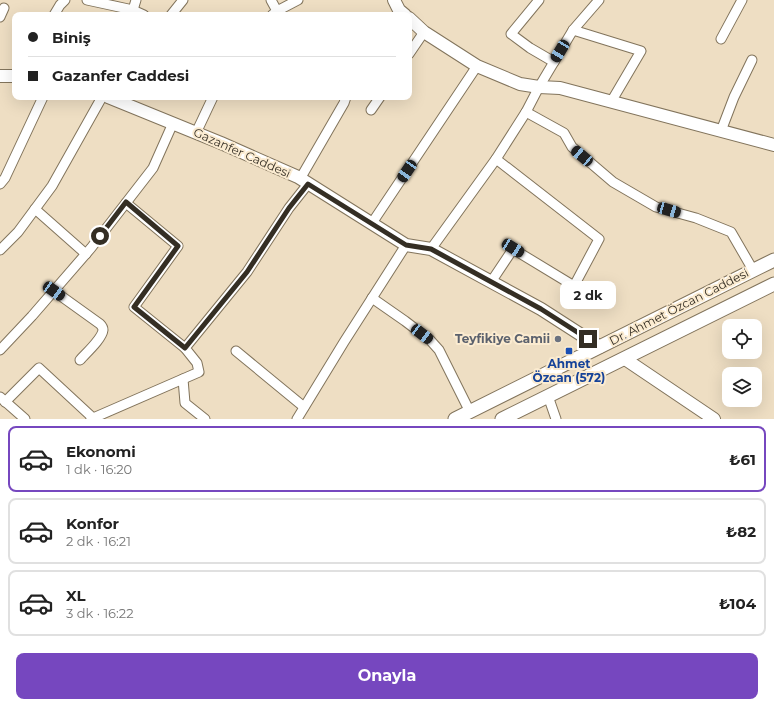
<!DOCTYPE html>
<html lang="tr">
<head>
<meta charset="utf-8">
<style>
	:root { --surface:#fff; --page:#f6f6f6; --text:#222; --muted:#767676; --line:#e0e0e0; --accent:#7647bf }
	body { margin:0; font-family:Montserrat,sans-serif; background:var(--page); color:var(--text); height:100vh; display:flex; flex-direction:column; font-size:15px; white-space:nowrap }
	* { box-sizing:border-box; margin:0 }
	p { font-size:13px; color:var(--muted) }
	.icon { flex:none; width:22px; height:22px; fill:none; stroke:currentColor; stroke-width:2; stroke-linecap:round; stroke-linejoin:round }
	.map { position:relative; height:419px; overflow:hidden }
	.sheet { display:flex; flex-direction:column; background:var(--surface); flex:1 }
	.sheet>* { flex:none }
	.banner { position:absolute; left:12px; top:12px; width:400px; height:88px; border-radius:8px; box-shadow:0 4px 16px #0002; display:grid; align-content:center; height:88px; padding:0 16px; background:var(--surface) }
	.buttons { position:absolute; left:722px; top:319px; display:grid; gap:8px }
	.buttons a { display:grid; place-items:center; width:40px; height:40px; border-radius:8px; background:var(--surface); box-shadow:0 4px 16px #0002; font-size:20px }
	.end { position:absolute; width:18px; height:18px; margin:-9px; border:5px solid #342e24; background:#fff; box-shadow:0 0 0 2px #fff }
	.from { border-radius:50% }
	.bubble { position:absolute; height:28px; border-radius:8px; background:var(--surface); box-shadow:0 4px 16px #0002; font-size:13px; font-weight:700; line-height:28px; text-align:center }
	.car { position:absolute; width:12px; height:24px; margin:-12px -6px; border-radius:5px; box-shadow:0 0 3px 1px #0007; background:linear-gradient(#222 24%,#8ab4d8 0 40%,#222 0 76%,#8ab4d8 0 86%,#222 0) }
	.banner b { display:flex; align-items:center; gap:14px; height:38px; font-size:15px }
	.banner b+b { border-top:1px solid var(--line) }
	.banner i { width:10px; height:10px; background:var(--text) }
	ul { padding:7px 0 0; list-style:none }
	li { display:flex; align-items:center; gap:12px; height:66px; margin:0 8px 6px; padding:0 8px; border:2px solid var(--line); border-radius:8px }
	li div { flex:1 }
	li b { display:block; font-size:15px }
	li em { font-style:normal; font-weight:700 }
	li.active { border-color:var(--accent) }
	li>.icon { width:36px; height:36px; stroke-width:1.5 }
	.cta { display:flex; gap:8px; margin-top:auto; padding:8px 16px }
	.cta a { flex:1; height:46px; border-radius:8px; background:var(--accent); color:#fff; font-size:16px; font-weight:700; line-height:46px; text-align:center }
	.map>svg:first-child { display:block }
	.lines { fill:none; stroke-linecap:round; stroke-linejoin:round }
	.street-casing { stroke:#82745c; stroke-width:11 }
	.secondary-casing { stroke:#82745c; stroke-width:14 }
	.primary-casing { stroke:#82745c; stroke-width:15 }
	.street { stroke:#fff; stroke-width:9 }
	.secondary { stroke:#fff; stroke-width:12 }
	.primary { stroke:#fff; stroke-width:13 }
	.route { stroke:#342e24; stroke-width:5 }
	.worship-dot { fill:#6b7280; stroke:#fbebd0; stroke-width:1.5 }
	.transit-dot { fill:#1a4fb4; stroke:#fbebd0; stroke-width:1.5 }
	.labels { text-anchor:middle; stroke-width:4; stroke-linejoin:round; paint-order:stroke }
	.street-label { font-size:12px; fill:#342e24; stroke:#fbebd0 }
	.worship-label { font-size:12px; font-weight:bold; fill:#5b616d; stroke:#fbebd0; text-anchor:end }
	.transit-label { font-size:12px; font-weight:bold; fill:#164399; stroke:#fbebd0 }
</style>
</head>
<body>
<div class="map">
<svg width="774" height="419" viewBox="0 0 774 419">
	<rect width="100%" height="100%" fill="#eedec3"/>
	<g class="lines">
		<defs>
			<g id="street">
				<path d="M87 0 133 10 144 15"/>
				<path d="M271 0 277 11"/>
				<path d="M539 0 511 34 530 48 554 62"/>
				<path d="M133 10 136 0"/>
				<path d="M54 15 60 5 65 0"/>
				<path d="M171 15 183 0"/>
				<path d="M272 15 277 11 298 0"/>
				<path d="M0 17 4 8"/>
				<path d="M573 30 641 51 611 102"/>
				<path d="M721 39 742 0"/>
				<path d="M409 54 424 32"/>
				<path d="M371 110 380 97"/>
				<path d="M526 112 564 133 572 147 613 182 656 207 696 218 731 232 753 270"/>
				<path d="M721 131 734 97 752 60"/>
				<path d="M196 133 213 97"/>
				<path d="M300 179 344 103 346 97"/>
				<path d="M0 184 5 178 43 97"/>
				<path d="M126 203 178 246 134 307 185 348"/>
				<path d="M35 209 86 254"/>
				<path d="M372 223 477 66"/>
				<path d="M431 249 496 159 526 112 539 87 573 30 599 0"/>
				<path d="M0 250 18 232 52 186 102 97"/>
				<path d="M491 282 513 249 574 286 599 239 496 159"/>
				<path d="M54 291 100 324C102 326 103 327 103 330 102 339 86 353 80 360"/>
				<path d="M372 298 405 321 430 340 439 350 470 412"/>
				<path d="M0 350 32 316 91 248 153 168 173 123"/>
				<path d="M236 351 304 407"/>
				<path d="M183 379 185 403 205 419"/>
				<path d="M548 396 556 419"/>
				<path d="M0 397 25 419"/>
				<path d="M5 402 39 368 93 418"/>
				<path d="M91 419 199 372 197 363 185 348 247 272 289 208 308 184"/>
				<path d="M297 419 344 342 406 245"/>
			</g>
			<g id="secondary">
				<path d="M394 0 399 10 405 15"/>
				<path d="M409 18 424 32 477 66 520 84 539 87 560 88 774 145"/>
				<path d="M0 76H15"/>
				<path d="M108 97 221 143 298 177 406 245 431 249 541 309 600 347"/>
				<path d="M625 359 714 419"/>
			</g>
			<g id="primary">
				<path d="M455 419 774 260"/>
				<path d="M502 419 774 284"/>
			</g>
		</defs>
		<use href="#street" class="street-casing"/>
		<use href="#secondary" class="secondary-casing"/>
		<use href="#primary" class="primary-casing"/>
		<use href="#street" class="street"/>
		<use href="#secondary" class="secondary"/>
		<use href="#primary" class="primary"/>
	</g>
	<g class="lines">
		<path class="route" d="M100 236 126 202 178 246 134 307 185 348 247 272 289 208 308 184 406 245 431 249 541 309 588 339"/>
	</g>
	<circle class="worship-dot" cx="558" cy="339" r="4"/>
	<rect class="transit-dot" x="565" y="347" width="8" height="8" rx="2"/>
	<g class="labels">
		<g class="street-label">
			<text transform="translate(242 153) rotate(24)" y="4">Gazanfer Caddesi</text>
			<text transform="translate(679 307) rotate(-27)" y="4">Dr. Ahmet Özcan Caddesi</text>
		</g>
		<g class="worship-label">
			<text x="550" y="343">Teyfikiye Camii</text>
		</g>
		<g class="transit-label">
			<text x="569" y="368">Ahmet<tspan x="569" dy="14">Özcan (572)</tspan></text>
		</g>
	</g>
</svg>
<div class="buttons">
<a><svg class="icon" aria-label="locate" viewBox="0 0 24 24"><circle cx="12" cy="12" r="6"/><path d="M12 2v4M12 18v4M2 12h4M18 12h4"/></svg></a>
<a><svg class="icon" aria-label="layers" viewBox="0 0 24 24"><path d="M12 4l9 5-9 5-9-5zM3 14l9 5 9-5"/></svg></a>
</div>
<i class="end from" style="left:100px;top:236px"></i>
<i class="end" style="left:588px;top:339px"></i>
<div class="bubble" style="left:560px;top:281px;width:56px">2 dk</div>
<i class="car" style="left:560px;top:51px;rotate:211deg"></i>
<i class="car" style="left:582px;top:156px;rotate:310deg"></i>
<i class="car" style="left:407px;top:171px;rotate:214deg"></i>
<i class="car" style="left:669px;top:210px;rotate:106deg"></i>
<i class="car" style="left:513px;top:248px;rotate:122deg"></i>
<i class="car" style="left:54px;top:291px;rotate:125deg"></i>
<i class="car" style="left:422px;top:334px;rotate:127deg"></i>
<div class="banner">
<b><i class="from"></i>Biniş</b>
<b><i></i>Gazanfer Caddesi</b>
</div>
</div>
<section class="sheet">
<ul>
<li class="active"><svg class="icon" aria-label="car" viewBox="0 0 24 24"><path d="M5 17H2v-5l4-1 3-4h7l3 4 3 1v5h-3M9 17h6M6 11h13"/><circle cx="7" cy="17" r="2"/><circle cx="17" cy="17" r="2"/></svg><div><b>Ekonomi</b><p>1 dk · 16:20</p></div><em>₺61</em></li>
<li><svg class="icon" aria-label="car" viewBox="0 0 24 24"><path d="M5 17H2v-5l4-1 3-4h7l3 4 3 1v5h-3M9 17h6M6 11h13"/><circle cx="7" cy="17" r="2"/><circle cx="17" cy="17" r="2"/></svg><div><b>Konfor</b><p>2 dk · 16:21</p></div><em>₺82</em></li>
<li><svg class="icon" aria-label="car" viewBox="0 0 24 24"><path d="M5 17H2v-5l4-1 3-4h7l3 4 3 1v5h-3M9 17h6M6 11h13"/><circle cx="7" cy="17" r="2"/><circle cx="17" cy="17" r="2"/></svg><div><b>XL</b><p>3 dk · 16:22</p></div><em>₺104</em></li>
</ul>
<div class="cta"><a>Onayla</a></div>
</section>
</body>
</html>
